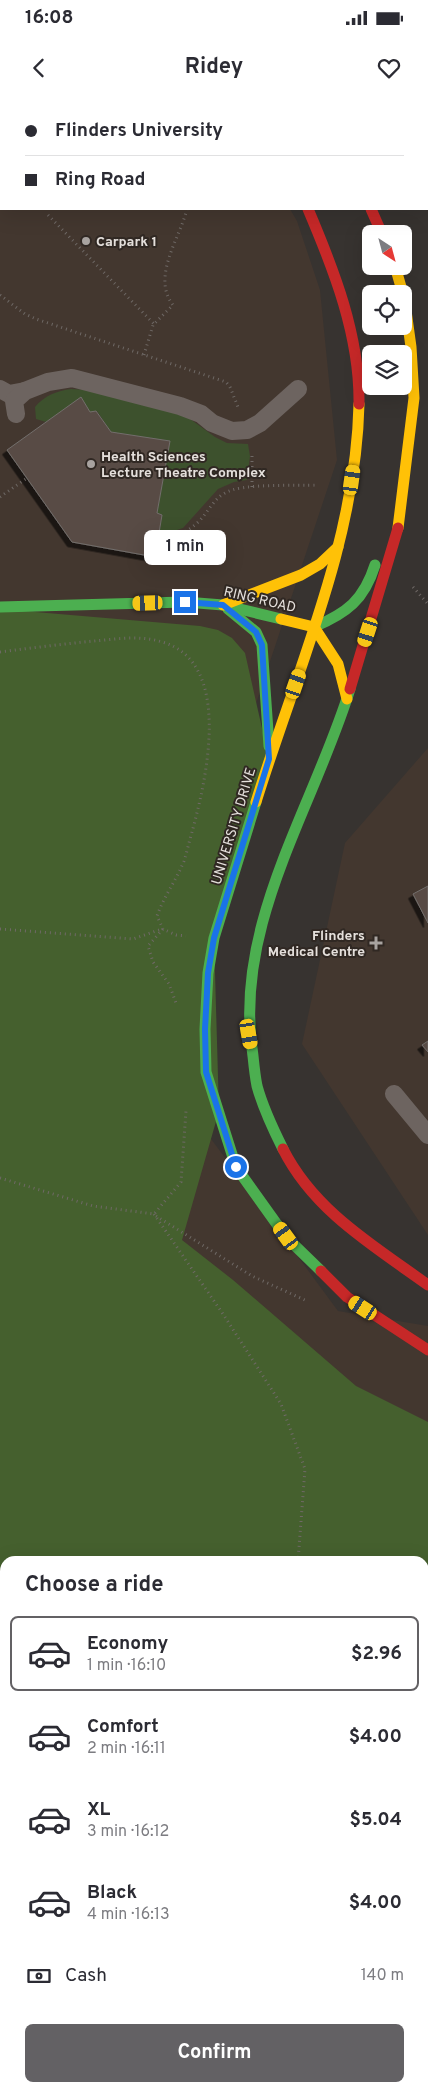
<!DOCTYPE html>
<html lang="en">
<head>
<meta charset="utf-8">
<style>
	:root { --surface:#fff; --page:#f2f2f3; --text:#2b2b33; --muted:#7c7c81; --line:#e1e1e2; --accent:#636164 }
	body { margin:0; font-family:Overpass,sans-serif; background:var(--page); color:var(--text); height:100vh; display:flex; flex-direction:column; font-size:19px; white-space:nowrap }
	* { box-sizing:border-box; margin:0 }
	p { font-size:16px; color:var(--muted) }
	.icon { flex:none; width:28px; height:28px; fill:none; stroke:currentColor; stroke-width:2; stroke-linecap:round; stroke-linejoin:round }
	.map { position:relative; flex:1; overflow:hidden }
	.panel { position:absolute; left:0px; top:1456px; width:429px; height:536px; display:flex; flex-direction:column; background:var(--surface); border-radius:15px 15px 0 0; box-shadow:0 5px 20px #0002 }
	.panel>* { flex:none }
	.banner { position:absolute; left:0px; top:0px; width:429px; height:110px; box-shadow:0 5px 20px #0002; display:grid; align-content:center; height:110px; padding:0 25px; background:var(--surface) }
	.needle { width:32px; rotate:144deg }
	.fabs { position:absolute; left:362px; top:125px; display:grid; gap:10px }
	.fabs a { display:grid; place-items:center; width:50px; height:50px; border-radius:8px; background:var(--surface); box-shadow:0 5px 20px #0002; font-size:25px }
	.end { position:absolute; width:22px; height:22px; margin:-11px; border:6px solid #1a73e8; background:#fff; box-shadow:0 0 0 2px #fff }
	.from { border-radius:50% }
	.bubble { position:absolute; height:35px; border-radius:8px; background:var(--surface); box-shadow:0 5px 20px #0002; font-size:16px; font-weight:700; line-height:35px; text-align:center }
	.car { position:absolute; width:15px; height:30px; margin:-15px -8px; border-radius:6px; box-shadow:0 0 4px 1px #0007; background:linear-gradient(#f5c518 24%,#345 0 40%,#f5c518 0 76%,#345 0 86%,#f5c518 0) }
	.banner b { display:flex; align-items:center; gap:18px; height:48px; font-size:19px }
	.banner b+b { border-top:1px solid var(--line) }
	.banner i { width:12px; height:12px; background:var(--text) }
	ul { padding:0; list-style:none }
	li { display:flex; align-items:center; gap:15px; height:75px; margin:0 10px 8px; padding:0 15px; border:2px solid transparent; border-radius:8px }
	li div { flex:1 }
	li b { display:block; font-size:19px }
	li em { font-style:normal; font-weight:700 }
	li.on { border-color:var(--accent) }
	li>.icon { width:45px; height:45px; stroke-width:1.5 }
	h2 { padding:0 25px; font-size:22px; line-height:60px }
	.pay { display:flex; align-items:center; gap:12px; height:55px; padding:0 25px; font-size:19px }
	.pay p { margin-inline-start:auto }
	.button { display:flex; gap:10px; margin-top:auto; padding:10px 25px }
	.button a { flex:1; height:58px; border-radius:8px; background:var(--accent); color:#fff; font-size:20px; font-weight:700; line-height:58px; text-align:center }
	.status { display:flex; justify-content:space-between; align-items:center; height:35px; padding:0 25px; background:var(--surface); direction:ltr }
	.status svg { height:14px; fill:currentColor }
	header { display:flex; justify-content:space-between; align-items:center; height:65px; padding:0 25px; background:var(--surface); font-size:22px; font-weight:700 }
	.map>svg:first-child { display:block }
	.built { fill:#43372f; fill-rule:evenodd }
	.green { fill:#3d512d }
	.forest { fill:#45602e }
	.building { fill:#594c44; stroke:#726e6c; filter:url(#shadow) }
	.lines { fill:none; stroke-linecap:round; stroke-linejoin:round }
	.path { stroke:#6f6966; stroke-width:3; stroke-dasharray:1 4; stroke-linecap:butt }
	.lane { stroke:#6d6460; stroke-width:18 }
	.fast { stroke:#4caf50; stroke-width:11 }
	.slow { stroke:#ffc107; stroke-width:11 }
	.jam { stroke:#c62828; stroke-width:11 }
	.route { stroke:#1a73e8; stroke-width:6 }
	.poi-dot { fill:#a8a3a0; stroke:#302823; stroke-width:2 }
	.labels { text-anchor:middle; stroke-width:4; stroke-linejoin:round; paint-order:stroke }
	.poi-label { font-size:14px; font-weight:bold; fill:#e5e0dc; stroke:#302823; text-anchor:start }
	.street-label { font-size:14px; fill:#e5e0dc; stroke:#302823 }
</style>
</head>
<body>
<div class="status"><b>16:08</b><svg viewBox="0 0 49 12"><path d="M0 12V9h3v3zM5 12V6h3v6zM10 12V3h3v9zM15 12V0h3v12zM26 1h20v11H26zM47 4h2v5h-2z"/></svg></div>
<header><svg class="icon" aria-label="back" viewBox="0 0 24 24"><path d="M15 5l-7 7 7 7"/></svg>Ridey<svg class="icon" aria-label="heart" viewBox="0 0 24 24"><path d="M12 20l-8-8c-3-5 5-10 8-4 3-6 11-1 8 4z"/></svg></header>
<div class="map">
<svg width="428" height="1992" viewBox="0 0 428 1992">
	<defs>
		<filter id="shadow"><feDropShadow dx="-4.5" dy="4.5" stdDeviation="0" flood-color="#0009"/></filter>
	</defs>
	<rect width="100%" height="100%" fill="#373330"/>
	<g class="built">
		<path d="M0 0H219L220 1H1V109H290L297 121 320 190 337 360 174 850 172 986 338 1211 428 1226V1992H0ZM5 1461H424V1988H5Z"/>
		<path d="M428 648V1135L302 944 345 743Z"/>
	</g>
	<path class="green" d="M71 289 88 290 186 316 215 337 227 343 248 344 250 356 247 380 234 382 218 389 183 428 159 436 162 415 157 413 170 341 111 332 97 311 90 312 81 298 46 322 36 319 35 307C45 295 57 291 71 289Z"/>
	<path class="forest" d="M0 509 200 526 218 530 232 538 245 553 269 659 214 838 219 1011 182 1140 233 1180 356 1286 428 1322V1665L424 1668V1461H5V1772L0 1776Z"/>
	<g class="building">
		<path d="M81 297 90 312 96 311 111 332 170 341 157 413 162 415 155 457 72 442 7 350Z"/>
		<path d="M428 786V823L413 794Z"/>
		<path d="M428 941V952L422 945Z"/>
		<path d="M427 1701 428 1702V1763L424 1756V1703Z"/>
		<path d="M428 1764V1776L424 1772V1767Z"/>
		<path d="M126 1988H271L274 1992H120Z"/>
	</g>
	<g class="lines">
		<g class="path">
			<path d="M48 115 155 225"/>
			<path d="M0 195 25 214 36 219 226 282 230 287 238 307"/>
			<path d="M144 255 153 225 173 205C151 177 180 138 187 109"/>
			<path d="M252 387V353"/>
			<path d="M0 397 27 378"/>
			<path d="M157 442C170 437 185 434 196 424 207 415 212 400 225 393 241 383 297 386 318 385"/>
			<path d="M413 487 428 504"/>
			<path d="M0 552C31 548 63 544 94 541 116 539 141 535 162 542 234 562 206 681 192 732 189 742 187 752 184 761 176 781 164 796 157 816L163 829 176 835 186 836"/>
			<path d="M0 829 133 839 162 829"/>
			<path d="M163 829 148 846 153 862 169 884 176 903"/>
			<path d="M0 1078 93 1106 154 1114 181 1082 186 1011"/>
			<path d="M154 1114 223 1214 281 1304 305 1369 298 1461"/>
			<path d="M156 1116 252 1176 307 1201"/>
			<path d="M0 1507 5 1509"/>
			<path d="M424 1588 428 1589"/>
			<path d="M0 1759 5 1754"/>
		</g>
		<g class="lane">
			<path d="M0 289 9 294 25 291"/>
			<path d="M16 314 14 301 25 291 48 282 72 278 180 306 201 314 212 323 232 331 247 330 260 323 298 289"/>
			<path d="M394 994 428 1035"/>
			<path d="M355 1992V1988"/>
		</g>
		<g class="fast">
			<path d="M240 0 241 1"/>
			<path d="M298 0 299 1"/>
			<path d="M0 507 185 502 223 505 281 519"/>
			<path d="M228 509 256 532 262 545 269 646"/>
			<path d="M314 527C347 513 364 500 375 465"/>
			<path d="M256 702 214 838 208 873 205 929 206 972 236 1067 286 1137 321 1171"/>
			<path d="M283 1049C273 1029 263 1008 257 986 255 976 254 966 253 956 232 826 313 709 350 589"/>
		</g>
		<g class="slow">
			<path d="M395 166 403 194"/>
			<path d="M398 428 414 298 411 247 404 196"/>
			<path d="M223 505 301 475 320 464 338 447"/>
			<path d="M281 519 314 527 338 564 347 599"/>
			<path d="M256 702C296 572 356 442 359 304"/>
		</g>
		<g class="jam">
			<path d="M308 109C334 170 360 236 359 304"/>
			<path d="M371 109 382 134"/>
			<path d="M350 589 398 428"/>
			<path d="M283 1049C314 1111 374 1146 428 1185"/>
			<path d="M321 1171 347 1197 428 1250"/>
		</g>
	</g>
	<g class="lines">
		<path class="route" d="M185 502 223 505 256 532 262 545 269 659 214 838 208 873 207 892 205 929 206 972 236 1067"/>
	</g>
	<g class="poi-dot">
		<circle cx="86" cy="141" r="5"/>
		<circle cx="91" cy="364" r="5"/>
		<path d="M373.5 835.5h5v5h5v5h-5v5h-5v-5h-5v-5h5z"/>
	</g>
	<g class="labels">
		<g class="poi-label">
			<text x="96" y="146">Carpark 1</text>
			<text x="101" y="361">Health Sciences<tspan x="101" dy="16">Lecture Theatre Complex</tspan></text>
			<text x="365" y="840" text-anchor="end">Flinders<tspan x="365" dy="16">Medical Centre</tspan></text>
		</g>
		<g class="street-label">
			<text transform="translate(260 499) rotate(13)" y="5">RING ROAD</text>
			<text transform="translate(233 726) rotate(-73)" y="5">UNIVERSITY DRIVE</text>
		</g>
	</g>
</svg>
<div class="fabs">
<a><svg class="needle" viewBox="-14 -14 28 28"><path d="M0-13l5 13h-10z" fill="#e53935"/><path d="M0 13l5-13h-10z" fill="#7c7c81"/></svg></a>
<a><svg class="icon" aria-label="locate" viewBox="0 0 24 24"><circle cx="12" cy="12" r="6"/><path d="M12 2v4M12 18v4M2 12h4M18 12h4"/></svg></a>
<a><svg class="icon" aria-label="layers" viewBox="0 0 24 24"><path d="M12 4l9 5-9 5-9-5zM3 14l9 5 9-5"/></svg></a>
</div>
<i class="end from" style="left:236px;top:1067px"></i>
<i class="end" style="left:185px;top:502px"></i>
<div class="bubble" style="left:144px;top:430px;width:82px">1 min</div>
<i class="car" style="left:352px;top:380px;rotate:8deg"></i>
<i class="car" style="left:148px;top:503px;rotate:268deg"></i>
<i class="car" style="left:368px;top:532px;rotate:198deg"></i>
<i class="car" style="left:296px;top:584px;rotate:19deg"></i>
<i class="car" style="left:249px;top:934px;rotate:170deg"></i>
<i class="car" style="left:286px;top:1136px;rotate:324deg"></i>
<i class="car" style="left:363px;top:1208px;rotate:303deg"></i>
<div class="banner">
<b><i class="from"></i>Flinders University</b>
<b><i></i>Ring Road</b>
</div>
<section class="panel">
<h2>Choose a ride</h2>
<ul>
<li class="on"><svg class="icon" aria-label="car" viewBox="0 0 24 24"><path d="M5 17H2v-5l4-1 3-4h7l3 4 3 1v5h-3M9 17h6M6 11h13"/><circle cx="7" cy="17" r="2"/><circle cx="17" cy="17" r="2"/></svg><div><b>Economy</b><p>1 min · 16:10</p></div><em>$2.96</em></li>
<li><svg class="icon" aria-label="car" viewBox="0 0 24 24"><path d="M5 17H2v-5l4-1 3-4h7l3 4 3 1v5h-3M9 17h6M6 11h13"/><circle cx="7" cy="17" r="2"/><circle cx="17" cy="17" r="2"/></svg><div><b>Comfort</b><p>2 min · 16:11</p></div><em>$4.00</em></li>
<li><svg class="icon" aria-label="car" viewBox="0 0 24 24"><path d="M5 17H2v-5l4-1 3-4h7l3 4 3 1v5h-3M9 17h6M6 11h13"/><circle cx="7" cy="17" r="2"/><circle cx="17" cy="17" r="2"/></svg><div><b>XL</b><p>3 min · 16:12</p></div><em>$5.04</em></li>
<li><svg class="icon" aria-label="car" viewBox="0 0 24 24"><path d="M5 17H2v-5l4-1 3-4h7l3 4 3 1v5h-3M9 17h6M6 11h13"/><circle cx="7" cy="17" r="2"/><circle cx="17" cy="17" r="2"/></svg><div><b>Black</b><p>4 min · 16:13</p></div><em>$4.00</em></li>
</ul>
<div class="pay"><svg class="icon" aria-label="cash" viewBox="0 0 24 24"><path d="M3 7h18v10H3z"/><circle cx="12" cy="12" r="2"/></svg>Cash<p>140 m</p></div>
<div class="button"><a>Confirm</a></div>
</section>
</div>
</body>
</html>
